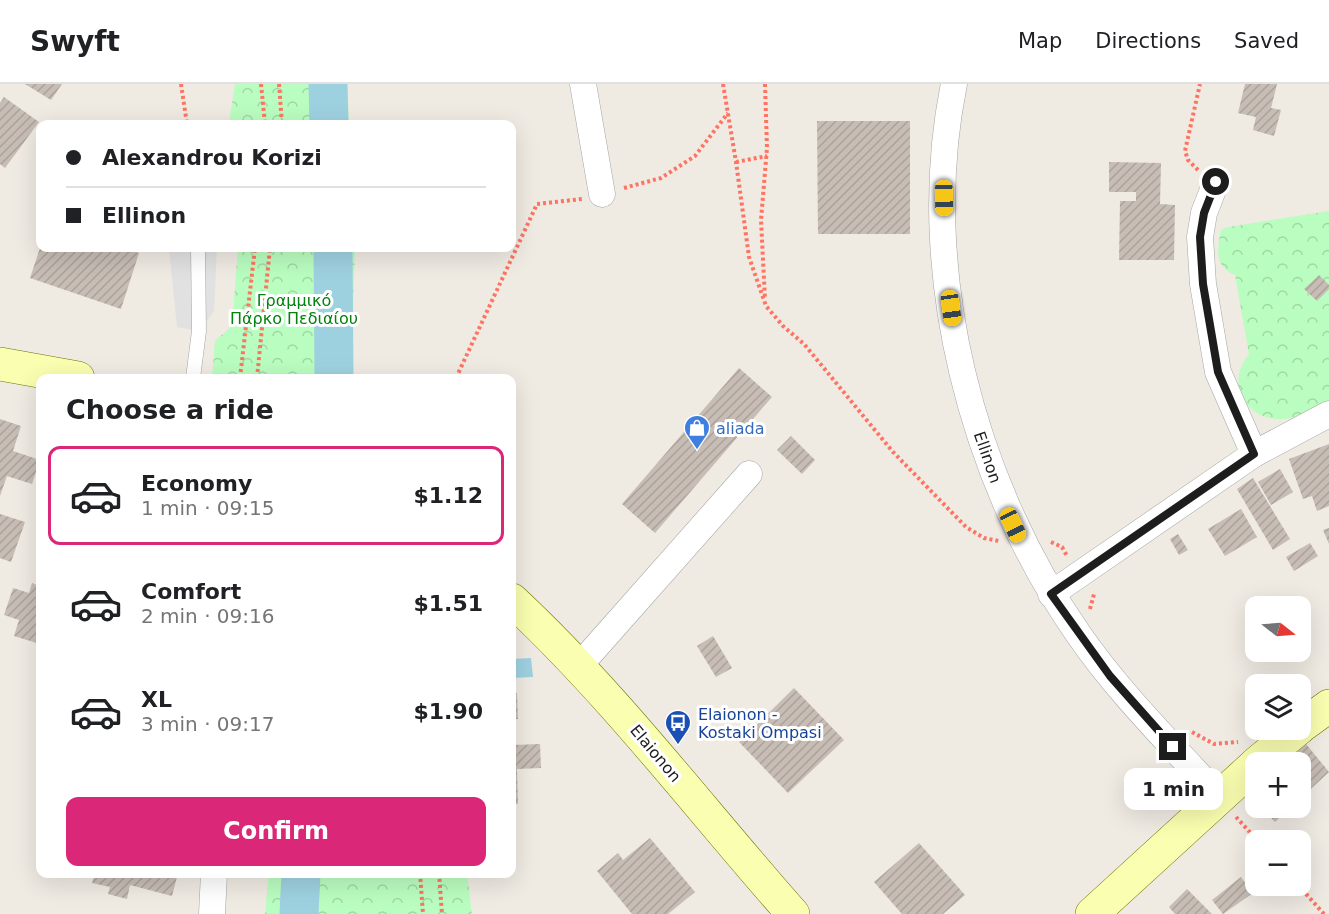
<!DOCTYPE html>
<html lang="en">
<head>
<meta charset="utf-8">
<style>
	:root { --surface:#fff; --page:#f2f2f2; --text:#202124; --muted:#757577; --line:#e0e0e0; --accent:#db2777 }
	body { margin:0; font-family:"DejaVu Sans",sans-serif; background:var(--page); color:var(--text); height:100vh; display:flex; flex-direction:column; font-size:22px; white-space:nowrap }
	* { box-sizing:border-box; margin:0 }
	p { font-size:20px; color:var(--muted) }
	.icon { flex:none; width:33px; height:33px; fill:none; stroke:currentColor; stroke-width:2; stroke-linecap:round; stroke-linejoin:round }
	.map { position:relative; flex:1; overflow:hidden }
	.side { position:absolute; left:36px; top:290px; width:480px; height:504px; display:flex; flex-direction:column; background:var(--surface); border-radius:12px; box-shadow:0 6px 24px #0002 }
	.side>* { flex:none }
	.top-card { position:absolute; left:36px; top:36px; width:480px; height:132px; border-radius:12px; box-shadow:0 6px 24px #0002; display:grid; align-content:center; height:132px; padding:0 30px; background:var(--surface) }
	.needle { width:39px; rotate:107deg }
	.controls { position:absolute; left:1245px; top:512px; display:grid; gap:12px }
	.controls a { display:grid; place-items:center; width:66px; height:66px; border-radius:12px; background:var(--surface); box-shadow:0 6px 24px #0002; font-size:30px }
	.end { position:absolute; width:27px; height:27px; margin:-14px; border:8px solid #1d1d1d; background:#fff; box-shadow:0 0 0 3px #fff }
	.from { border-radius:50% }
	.bubble { position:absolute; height:42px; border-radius:12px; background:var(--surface); box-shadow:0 6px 24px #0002; font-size:20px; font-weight:600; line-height:42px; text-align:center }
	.car { position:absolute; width:18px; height:36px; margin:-18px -9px; border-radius:8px; box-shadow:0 0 4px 2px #0007; background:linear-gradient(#f5c518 24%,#345 0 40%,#f5c518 0 76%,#345 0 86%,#f5c518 0) }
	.top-card b { display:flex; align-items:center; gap:21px; height:57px; font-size:22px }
	.top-card b+b { border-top:2px solid var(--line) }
	.top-card i { width:15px; height:15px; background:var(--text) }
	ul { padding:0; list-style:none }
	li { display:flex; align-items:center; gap:18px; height:99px; margin:0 12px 9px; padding:0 18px; border:3px solid transparent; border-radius:12px }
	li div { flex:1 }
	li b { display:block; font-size:22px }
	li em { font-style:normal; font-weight:600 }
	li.current { border-color:var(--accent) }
	li>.icon { width:54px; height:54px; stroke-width:1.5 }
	h2 { padding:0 30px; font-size:27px; line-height:72px }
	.button { display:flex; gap:12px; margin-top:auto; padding:12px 30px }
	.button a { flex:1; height:69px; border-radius:12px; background:var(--accent); color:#fff; font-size:24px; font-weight:600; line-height:69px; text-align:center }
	header { display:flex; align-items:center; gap:36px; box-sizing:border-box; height:84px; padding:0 30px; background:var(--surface); border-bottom:2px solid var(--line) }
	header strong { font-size:28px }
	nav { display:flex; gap:33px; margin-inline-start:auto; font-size:21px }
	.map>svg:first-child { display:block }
	.park { fill:url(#park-crowns) }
	.parking { fill:#e1e1e1 }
	.water { fill:#9ed1e0 }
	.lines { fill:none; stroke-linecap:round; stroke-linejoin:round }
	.river { stroke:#9ed1e0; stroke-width:39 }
	.building { fill:url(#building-hatch) }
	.lane-casing { stroke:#a4a4a4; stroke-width:15 }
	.street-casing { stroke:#a4a4a4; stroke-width:27 }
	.secondary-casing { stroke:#6a7700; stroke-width:34 }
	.path { stroke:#ff7362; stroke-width:4; stroke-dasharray:3 3; stroke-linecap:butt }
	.lane { stroke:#fff; stroke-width:14 }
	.street { stroke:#fff; stroke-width:26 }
	.secondary { stroke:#fafeb0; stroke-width:33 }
	.route { stroke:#1d1d1d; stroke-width:8 }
	.labels { text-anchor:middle; stroke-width:6; stroke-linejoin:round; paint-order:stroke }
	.park-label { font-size:16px; fill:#03820e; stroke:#fff }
	.shop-label { font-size:16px; fill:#366cbe; stroke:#fff; text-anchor:start }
	.street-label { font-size:16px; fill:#1d1d1d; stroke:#fff }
	.transit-label { font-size:16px; fill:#164399; stroke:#fff; text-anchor:start }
</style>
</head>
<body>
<header>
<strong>Swyft</strong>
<nav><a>Map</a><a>Directions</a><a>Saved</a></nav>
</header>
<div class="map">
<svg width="1329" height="830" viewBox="0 0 1329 830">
	<defs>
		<pattern id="park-crowns" width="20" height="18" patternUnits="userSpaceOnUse" patternTransform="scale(1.5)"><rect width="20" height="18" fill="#bafdc0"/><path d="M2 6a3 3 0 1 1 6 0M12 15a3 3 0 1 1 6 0" fill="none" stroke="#9fd8a5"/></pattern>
		<pattern id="building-hatch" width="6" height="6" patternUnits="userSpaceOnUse" patternTransform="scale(1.5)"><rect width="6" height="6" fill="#c7bdb5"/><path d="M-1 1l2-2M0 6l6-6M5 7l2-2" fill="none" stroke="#aaa29b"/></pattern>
	</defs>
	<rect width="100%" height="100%" fill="#efeae2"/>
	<g class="park">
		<path d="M235 0H347L349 40H229Z"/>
		<path d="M1329 127V318C1316 323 1299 333 1285 335 1246 338 1224 300 1249 270L1235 191C1215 182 1217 169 1220 150L1221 146 1228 143Z"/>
		<path d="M238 164H355L351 294H212L215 257 232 242Z"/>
		<path d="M269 789H467L472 830H265Z"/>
	</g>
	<path class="parking" d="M169 164H217L214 227 199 247 177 243Z"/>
	<path class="water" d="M531 574 533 593 512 594V575Z"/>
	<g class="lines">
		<g class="river">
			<path d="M328 0 329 40"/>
			<path d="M333 164 334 294"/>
			<path d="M299 830 301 789"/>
		</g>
	</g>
	<g class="building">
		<path d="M25 0H62L51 16Z"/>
		<path d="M1245 0H1277L1271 24 1281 26 1274 52 1253 46 1256 33 1238 29Z"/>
		<path d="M4 13 39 38 5 84 0 80V19Z"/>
		<path d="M817 37H910V150H818Z"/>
		<path d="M1109 78 1161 79 1160 120 1175 121 1174 176H1119L1120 117H1136V108H1109Z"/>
		<path d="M40 164H124L139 169 121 225 30 194Z"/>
		<path d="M1319 191 1329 201V205L1317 217 1304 205Z"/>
		<path d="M739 284 772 313 655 449 622 420Z"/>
		<path d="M0 335 21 342 13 367 40 376 32 400 7 392 0 412Z"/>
		<path d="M791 352 815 376 802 390 777 366Z"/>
		<path d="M1329 360V422L1317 427 1312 412 1303 415 1289 375Z"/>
		<path d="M1280 385 1293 408 1271 421 1258 398Z"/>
		<path d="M1253 394 1290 455 1273 466 1237 405Z"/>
		<path d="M1241 425 1257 453 1225 472 1208 445Z"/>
		<path d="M0 430 25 438 11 478 0 474Z"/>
		<path d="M1329 444V460L1323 446Z"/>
		<path d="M1178 450 1188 466 1179 471 1170 455Z"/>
		<path d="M1310 459 1318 472 1294 487 1286 473Z"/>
		<path d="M32 499 40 502V560L14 552 19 536 4 531 13 504 29 509Z"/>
		<path d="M713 552 732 584 716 593 697 562Z"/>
		<path d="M794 604 844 656 788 709 739 658Z"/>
		<path d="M512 609H517L518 635H512Z"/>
		<path d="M512 638 514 661 540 660 541 684 517 685 518 720H512Z"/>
		<path d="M1306 660 1329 688 1300 715V678H1287Z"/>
		<path d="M1261 723H1291L1275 738Z"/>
		<path d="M650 754 695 808 668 830H632L597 787 618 769 623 776Z"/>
		<path d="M919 759 965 811 943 830H902L874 798Z"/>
		<path d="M95 789H178L172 812 130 801 127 815 108 810 110 803 92 799Z"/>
		<path d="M1241 793 1253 809 1223 830 1212 816Z"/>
		<path d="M1187 805 1212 830H1175L1169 823Z"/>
	</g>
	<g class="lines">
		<defs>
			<path id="lane" d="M193 294 199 247 198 164"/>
			<g id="street">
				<path d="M583 0 602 110"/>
				<path d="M954 0C916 185 972 398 1079 551 1119 609 1171 660 1218 712"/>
				<path d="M1216 98 1204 129 1200 153 1203 200 1218 288 1254 370"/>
				<path d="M1051 510 1254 370 1329 330"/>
				<path d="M579 582 749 390"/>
				<path d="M212 830 214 789"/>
			</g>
			<g id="secondary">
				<path d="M0 280 78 294"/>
				<path d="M512 516C615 612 700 725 793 830"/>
				<path d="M1300 643 1329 622"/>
				<path d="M1258 678 1298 645"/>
				<path d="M1092 830 1256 680"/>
			</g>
		</defs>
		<use href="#lane" class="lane-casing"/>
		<use href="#street" class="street-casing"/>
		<use href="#secondary" class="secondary-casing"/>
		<g class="path">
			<path d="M181 0 187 40"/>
			<path d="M261 0 265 40"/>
			<path d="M279 0 282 40"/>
			<path d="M723 0 736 78 749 173 766 222 783 242 804 260 893 368 966 443 984 454 999 457"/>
			<path d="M765 0 767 64 761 136 765 215"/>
			<path d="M736 78 767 72"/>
			<path d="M1198 86 1188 76 1185 67 1200 0"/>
			<path d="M624 104 661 94 695 72 728 29"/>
			<path d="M240 294 255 164"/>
			<path d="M257 294 270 164"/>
			<path d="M456 294 537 120 582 115"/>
			<path d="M1051 458 1062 463 1067 472"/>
			<path d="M1090 525 1094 510"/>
			<path d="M1192 648 1214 660 1238 658"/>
			<path d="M1236 733 1257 756"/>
			<path d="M420 789 423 830"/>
			<path d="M439 789 442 830"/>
			<path d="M1298 801 1324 830"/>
		</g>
		<use href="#lane" class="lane"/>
		<use href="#street" class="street"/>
		<use href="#secondary" class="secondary"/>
	</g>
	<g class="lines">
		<path class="route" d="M1173 663 1110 592 1051 510 1254 370 1218 288 1203 200 1200 153 1204 129 1216 98"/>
	</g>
	<defs>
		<symbol id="shop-pin" viewBox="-11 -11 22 30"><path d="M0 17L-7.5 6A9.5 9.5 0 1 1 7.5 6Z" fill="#3f7fe0" stroke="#fff"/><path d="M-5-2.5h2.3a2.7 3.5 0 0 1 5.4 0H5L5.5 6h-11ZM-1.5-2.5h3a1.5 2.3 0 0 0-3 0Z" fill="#fff"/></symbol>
		<symbol id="bus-pin" viewBox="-11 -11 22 30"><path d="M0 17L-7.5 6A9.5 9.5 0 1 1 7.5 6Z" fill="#1a4fb4" stroke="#fff"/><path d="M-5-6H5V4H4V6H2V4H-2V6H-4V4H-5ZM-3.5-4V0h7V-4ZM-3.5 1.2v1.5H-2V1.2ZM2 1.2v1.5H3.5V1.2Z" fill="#fff"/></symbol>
	</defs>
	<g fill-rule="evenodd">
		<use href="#shop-pin" x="682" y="329" width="30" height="40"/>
		<use href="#bus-pin" x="663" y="624" width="30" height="40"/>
	</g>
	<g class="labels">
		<g class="park-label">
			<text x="294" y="222">Γραμμικό<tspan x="294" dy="18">Πάρκο Πεδιαίου</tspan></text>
		</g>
		<g class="shop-label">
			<text x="716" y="350">aliada</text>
		</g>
		<g class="street-label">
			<text transform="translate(988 373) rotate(71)" y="6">Ellinon</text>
			<text transform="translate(656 669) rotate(50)" y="6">Elaionon</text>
		</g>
		<g class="transit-label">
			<text x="698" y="636">Elaionon -<tspan x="698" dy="18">Kostaki Ompasi</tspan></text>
		</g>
	</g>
</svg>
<div class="controls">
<a><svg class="needle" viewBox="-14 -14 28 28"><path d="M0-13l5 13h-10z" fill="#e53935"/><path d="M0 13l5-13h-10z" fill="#757577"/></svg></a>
<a><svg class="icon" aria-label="layers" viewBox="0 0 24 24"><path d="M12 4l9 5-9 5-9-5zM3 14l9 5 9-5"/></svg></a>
<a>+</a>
<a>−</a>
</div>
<i class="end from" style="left:1216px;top:98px"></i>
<i class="end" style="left:1173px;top:663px"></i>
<div class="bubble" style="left:1124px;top:684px;width:99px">1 min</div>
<i class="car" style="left:944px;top:114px;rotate:179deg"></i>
<i class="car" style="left:951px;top:224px;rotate:172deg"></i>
<i class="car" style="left:1013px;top:441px;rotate:155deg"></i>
<div class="top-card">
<b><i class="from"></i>Alexandrou Korizi</b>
<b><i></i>Ellinon</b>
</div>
<section class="side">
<h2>Choose a ride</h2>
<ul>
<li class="current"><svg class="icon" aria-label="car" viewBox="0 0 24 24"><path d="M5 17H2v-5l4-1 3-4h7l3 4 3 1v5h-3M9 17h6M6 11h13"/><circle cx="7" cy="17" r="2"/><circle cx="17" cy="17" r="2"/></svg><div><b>Economy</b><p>1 min · 09:15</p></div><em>$1.12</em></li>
<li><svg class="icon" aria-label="car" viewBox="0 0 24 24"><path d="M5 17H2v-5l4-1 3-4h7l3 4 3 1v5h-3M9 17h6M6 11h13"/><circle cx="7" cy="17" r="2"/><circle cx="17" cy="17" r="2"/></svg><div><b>Comfort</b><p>2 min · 09:16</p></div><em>$1.51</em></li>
<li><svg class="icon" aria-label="car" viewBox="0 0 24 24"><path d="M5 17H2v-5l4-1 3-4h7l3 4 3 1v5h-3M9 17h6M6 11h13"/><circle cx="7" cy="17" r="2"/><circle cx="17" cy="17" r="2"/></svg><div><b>XL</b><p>3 min · 09:17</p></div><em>$1.90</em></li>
</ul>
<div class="button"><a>Confirm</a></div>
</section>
</div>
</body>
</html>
